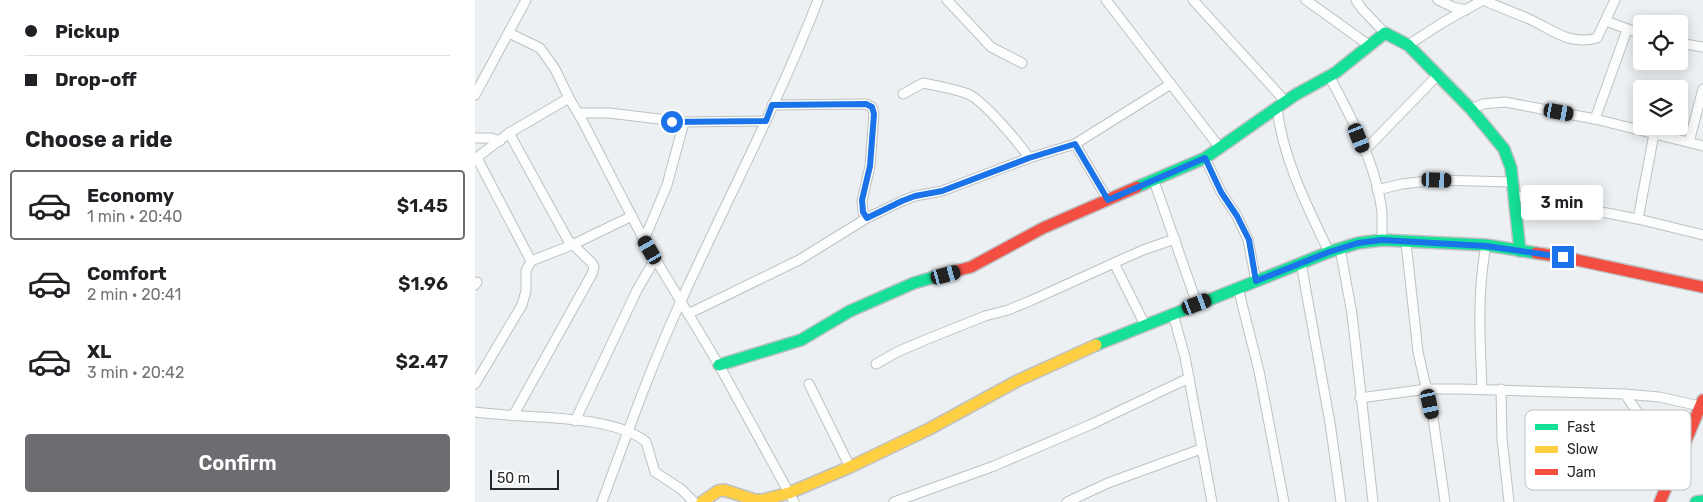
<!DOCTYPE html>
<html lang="en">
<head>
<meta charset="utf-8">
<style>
	:root { --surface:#fff; --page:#f6f6f6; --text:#202124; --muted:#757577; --line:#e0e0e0; --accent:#6b6d70 }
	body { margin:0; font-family:Rubik,sans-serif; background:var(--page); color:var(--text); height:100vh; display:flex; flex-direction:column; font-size:19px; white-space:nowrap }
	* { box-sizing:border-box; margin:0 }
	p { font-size:16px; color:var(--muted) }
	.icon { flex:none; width:28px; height:28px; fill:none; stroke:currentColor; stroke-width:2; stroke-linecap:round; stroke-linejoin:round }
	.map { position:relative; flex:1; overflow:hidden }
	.sheet { display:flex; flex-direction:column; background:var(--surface); width:475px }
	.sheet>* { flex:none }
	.banner { display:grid; align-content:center; height:110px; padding:0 25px; background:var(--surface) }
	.tools { position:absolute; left:1158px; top:15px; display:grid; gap:10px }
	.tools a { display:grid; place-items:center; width:55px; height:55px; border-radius:5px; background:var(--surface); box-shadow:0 2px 12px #0003; font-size:25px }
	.scale { position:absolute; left:15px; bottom:12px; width:69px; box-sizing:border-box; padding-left:5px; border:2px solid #252729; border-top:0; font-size:14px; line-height:18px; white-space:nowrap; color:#252729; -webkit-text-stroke:4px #fff; paint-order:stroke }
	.end { position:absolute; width:22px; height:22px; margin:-11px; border:6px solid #1a73e8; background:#fff; box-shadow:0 0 0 2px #fff }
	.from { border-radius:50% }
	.bubble { position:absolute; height:35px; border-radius:5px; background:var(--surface); box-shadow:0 2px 12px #0003; font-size:16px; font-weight:600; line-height:35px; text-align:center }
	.car { position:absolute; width:15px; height:30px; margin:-15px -8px; border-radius:6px; box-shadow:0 0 4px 1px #0007; background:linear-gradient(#222 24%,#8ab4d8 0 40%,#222 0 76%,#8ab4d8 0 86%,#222 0) }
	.banner b { display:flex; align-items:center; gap:18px; height:48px; font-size:19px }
	.banner b+b { border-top:1px solid var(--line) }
	.banner i { width:12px; height:12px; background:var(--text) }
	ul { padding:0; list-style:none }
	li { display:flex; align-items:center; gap:15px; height:70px; margin:0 10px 8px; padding:0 15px; border:2px solid transparent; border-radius:5px }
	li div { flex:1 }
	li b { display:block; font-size:19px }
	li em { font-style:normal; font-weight:600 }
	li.active { border-color:var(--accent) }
	li>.icon { width:45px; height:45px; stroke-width:1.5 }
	h2 { padding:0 25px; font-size:22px; line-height:60px }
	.action { display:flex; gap:10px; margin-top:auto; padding:10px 25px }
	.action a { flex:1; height:58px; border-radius:5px; background:var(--accent); color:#fff; font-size:20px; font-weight:600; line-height:58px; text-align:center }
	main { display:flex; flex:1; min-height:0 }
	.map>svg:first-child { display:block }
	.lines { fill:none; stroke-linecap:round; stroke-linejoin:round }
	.street-casing { stroke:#bec1c3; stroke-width:11 }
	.fast-casing { stroke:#bec1c3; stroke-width:14 }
	.slow-casing { stroke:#bec1c3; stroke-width:14 }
	.jam-casing { stroke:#bec1c3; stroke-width:14 }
	.street { stroke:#fcfdfd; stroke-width:9 }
	.fast { stroke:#16e098; stroke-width:11 }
	.slow { stroke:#ffcf43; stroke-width:11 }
	.jam { stroke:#f24e42; stroke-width:11 }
	.route { stroke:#1a73e8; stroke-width:6 }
	.key { fill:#fff; stroke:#bebebf; stroke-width:1 }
	.key-label { font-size:14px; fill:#252729 }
</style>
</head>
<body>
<main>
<section class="sheet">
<div class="banner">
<b><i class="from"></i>Pickup</b>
<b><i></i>Drop-off</b>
</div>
<h2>Choose a ride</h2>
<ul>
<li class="active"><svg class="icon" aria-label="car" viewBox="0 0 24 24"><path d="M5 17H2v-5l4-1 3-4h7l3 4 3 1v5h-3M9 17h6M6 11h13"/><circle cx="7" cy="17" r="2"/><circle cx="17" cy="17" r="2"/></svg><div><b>Economy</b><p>1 min · 20:40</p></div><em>$1.45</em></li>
<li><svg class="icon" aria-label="car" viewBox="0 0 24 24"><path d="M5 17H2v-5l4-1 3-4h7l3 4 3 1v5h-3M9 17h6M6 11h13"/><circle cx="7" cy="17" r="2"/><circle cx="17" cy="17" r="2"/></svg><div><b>Comfort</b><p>2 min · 20:41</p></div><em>$1.96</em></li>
<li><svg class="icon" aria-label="car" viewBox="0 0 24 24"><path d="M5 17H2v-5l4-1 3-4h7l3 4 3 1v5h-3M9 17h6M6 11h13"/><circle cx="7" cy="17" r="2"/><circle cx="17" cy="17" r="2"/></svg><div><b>XL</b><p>3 min · 20:42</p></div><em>$2.47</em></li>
</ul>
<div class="action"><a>Confirm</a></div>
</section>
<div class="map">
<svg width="1228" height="502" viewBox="0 0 1228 502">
	<rect width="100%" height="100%" fill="#edf0f3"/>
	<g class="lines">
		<defs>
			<g id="street">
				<path d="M472 0 516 47 547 63"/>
				<path d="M631 0 745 148"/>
				<path d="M718 0 811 102"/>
				<path d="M831 0 895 46"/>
				<path d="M881 0 887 9 910 33"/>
				<path d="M963 0 978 7 991 10"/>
				<path d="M1008 0C1022 6 1037 12 1052 18 1077 29 1093 46 1122 38L1140 0"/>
				<path d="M1131 21 1166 34"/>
				<path d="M34 33 65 48 80 69 94 98"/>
				<path d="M1204 43 1228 47"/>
				<path d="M933 45 967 23 1008 0"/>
				<path d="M854 76C876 116 902 166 907 213 907 222 907 231 907 240"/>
				<path d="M428 94 448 83C463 86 479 89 493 94 509 101 544 143 554 158"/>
				<path d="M0 95 51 0"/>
				<path d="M297 105 391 104 397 107 399 114 395 166 387 201 388 212 392 218"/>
				<path d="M802 108C808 159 832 206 854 252"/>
				<path d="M996 109 1008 104 1030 102 1120 119 1228 146"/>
				<path d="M103 113H134L209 122 291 121"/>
				<path d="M1120 119 1152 30"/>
				<path d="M34 133 93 240 117 263 119 267 117 274 38 416"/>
				<path d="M0 138H16L25 141"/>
				<path d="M1214 142 1228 89"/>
				<path d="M600 144 633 200"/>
				<path d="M889 151 962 76"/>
				<path d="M730 158 746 192 762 216 773 240 781 281"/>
				<path d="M0 159 34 133 94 98 107 120 169 240 244 365 319 502"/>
				<path d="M679 181 722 304"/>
				<path d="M902 190 927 184 962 180 1037 182"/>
				<path d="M1038 195 1163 219 1228 235"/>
				<path d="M1163 219 1179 134"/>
				<path d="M169 240 192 185 209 122"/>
				<path d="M931 242 943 352 958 418 970 502"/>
				<path d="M865 248 877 314 898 502"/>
				<path d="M56 261 97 245 157 216"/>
				<path d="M639 263 668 250 700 239"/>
				<path d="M826 263 855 423 866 502"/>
				<path d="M0 285 2 282"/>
				<path d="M763 288 784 371 809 502"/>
				<path d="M213 314 324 260 392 218 427 201 440 196 467 191 554 158 600 144 696 84"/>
				<path d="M698 314 710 357 737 502"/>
				<path d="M401 364 422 352 450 340 510 316 533 310 555 301 639 263 670 325"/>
				<path d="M0 384 47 305 51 291V271L56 261 2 158"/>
				<path d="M334 384 375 467"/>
				<path d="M1007 389C1005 340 1002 293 1011 245"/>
				<path d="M1026 389 1027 439 1034 502"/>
				<path d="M1150 394 1184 397 1225 406"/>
				<path d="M885 398 952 389H986L1150 394C1166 419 1181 436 1205 454"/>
				<path d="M0 412C45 419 137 413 171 442L180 472 206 489 219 502"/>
				<path d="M100 421 162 290 180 259"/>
				<path d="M127 502C152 434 176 366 206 301 252 200 303 103 343 0"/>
				<path d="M419 502 519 466 617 424 714 378"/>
				<path d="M592 502 633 483 726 449"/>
			</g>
			<g id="fast">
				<path d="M662 187 730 158 820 95 860 73 910 33 933 45 996 109 1029 149 1036 168 1045 251"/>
				<path d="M621 345 854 252 883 243 907 240 1011 245 1061 253"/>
				<path d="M244 365 326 340 375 311 439 283 473 273"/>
				<path d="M1221 502 1228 501"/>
			</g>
			<path id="slow" d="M227 502 243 491 249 490 280 500H288L314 493 375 467 454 429 542 381 621 345"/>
			<g id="jam">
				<path d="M1061 253 1088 257 1228 287"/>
				<path d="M473 273 496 267 568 228 662 187"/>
				<path d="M1185 502 1228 400"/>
			</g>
		</defs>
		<use href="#street" class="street-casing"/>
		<use href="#fast" class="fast-casing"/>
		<use href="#slow" class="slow-casing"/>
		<use href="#jam" class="jam-casing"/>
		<use href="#street" class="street"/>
		<use href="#fast" class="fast"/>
		<use href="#slow" class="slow"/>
		<use href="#jam" class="jam"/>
	</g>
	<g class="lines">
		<path class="route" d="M197 122 291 121 297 105 391 104 397 107 399 114 395 166 387 200 388 212 392 218 427 201 440 196 467 191 554 158 600 144 633 200 730 158 746 192 762 216 774 240 781 281 854 252 883 243 907 240 1011 246 1088 257"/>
	</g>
	<rect x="1050" y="410" width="166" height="80" rx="8" class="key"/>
	<rect x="1060" y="424" width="23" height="6" fill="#16e098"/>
	<rect x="1060" y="446" width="23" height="7" fill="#ffcf43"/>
	<rect x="1060" y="469" width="23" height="6" fill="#f24e42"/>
	<g class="key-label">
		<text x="1092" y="432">Fast</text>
		<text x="1092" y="454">Slow</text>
		<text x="1092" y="477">Jam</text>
	</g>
</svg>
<div class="tools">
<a><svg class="icon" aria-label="locate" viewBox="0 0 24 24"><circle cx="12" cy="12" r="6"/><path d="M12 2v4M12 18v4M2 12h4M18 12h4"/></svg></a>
<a><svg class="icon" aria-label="layers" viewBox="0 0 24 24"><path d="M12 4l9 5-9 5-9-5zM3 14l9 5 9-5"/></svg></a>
</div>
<div class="scale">50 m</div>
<i class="end from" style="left:197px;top:122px"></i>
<i class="end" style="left:1088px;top:257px"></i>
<div class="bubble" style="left:1046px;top:185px;width:82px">3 min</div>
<i class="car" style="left:1084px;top:112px;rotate:100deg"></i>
<i class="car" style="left:884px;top:138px;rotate:158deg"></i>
<i class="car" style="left:962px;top:180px;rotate:92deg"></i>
<i class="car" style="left:175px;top:250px;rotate:330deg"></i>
<i class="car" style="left:471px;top:275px;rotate:75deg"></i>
<i class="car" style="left:722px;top:304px;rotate:69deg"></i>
<i class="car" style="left:955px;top:404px;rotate:168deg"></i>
</div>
</main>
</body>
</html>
